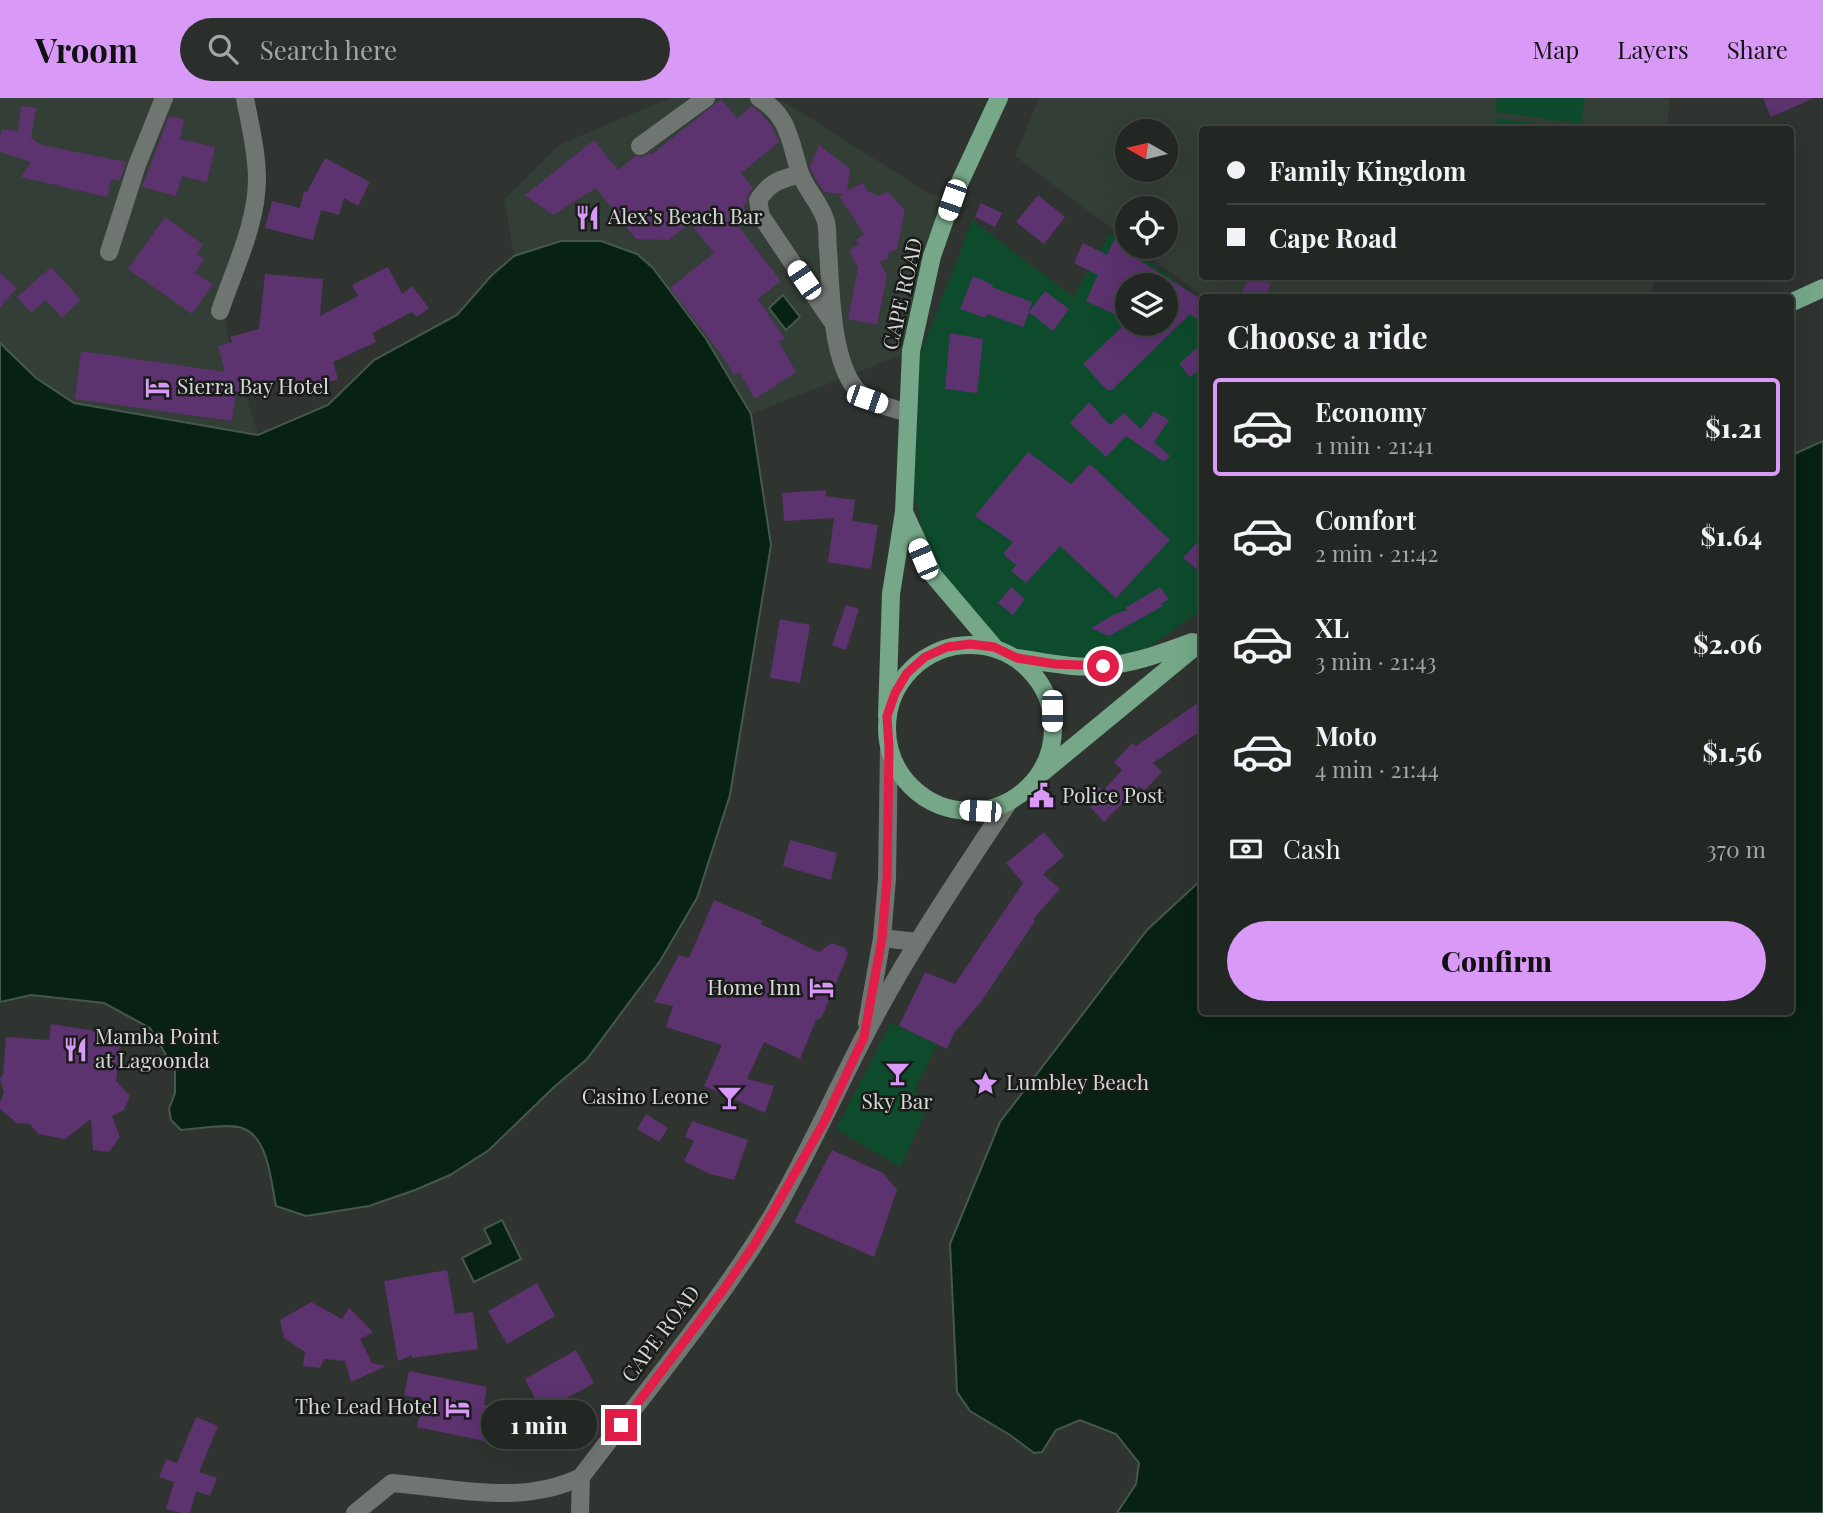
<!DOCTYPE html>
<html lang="en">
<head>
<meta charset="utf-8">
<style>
	:root { --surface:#232724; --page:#2b2f2c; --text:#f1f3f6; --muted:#a3a5a6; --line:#404441; --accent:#d99af7 }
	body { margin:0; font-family:"Playfair Display",serif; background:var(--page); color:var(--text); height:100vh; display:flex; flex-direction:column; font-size:26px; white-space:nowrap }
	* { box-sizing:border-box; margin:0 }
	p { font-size:23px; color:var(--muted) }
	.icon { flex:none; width:38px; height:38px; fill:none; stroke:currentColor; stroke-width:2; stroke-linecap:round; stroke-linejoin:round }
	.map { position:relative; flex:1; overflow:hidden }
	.details { position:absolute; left:1199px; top:196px; width:595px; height:721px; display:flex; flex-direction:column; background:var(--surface); border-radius:7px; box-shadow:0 7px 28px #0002,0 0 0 2px var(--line) }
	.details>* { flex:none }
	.hud { position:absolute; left:1199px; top:28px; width:595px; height:154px; border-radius:7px; box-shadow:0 7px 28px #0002,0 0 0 2px var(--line); display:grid; align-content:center; height:154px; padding:0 28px; background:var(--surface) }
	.needle { width:46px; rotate:278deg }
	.tools { position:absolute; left:1115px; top:21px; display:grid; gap:14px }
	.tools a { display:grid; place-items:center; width:63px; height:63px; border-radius:50%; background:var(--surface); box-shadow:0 7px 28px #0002,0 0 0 2px var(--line); font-size:35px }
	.end { position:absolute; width:32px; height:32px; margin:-16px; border:9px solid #e11d48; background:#fff; box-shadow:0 0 0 4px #fff }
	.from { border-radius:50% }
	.bubble { position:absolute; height:49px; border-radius:24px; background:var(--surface); box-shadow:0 7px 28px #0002,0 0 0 2px var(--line); font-size:23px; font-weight:800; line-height:49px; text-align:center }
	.car { position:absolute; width:21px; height:42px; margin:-21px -10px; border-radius:9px; box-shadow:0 0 5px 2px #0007; background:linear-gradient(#fff 24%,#345 0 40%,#fff 0 76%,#345 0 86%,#fff 0) }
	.hud b { display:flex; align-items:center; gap:24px; height:66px; font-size:26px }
	.hud b+b { border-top:2px solid var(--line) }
	.hud i { width:18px; height:18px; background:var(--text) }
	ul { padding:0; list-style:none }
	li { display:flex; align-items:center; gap:21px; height:98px; margin:0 14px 10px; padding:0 14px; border:4px solid transparent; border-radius:7px }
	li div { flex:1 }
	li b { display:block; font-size:26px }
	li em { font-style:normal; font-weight:800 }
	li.on { border-color:var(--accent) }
	li>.icon { width:63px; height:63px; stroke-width:1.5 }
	h2 { padding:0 28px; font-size:32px; line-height:84px }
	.pay { display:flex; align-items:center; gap:18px; height:77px; padding:0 28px; font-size:26px }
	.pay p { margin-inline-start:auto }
	.action { display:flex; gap:14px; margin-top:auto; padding:14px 28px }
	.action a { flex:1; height:80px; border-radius:42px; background:var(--accent); color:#111; font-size:28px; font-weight:800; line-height:80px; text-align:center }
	header { display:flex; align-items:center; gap:42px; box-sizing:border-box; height:98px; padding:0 35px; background:var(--accent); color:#111 }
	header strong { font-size:33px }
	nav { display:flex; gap:38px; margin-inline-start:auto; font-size:24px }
	.search { width:490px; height:63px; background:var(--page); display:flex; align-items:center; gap:18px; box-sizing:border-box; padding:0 24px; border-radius:38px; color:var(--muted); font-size:26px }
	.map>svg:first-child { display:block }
	.built { fill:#333e36; fill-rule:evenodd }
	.green { fill:#0e4b2c; fill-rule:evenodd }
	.water { fill:#072113; stroke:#45584e; stroke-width:2 }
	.building { fill:#5c326f }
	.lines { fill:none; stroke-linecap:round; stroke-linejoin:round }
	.minor { stroke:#6f7571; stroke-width:18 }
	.major { stroke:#75a788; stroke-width:18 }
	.route { stroke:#e11d48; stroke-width:9 }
	.labels { text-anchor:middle; stroke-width:5; stroke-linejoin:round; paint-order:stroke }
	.poi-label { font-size:21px; fill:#d6d9d7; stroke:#191b19; text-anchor:start }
	.street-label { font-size:21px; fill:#d6d9d7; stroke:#191b19 }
</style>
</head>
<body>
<header>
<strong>Vroom</strong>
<div class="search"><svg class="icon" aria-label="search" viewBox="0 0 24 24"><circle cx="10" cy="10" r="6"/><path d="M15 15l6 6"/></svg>Search here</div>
<nav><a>Map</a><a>Layers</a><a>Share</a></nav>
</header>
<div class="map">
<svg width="1823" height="1415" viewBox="0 0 1823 1415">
	<rect width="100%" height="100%" fill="#2f3430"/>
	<g class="built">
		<path d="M0 0H245L257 83 225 197 227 235 258 337 74 305 36 280 0 245Z"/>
		<path d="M670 0H774L786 5 930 96 952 101 911 253 751 316 706 241 653 170 637 157 562 143 514 158 504 102 559 47Z"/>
		<path d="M1039 0H1670L1667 31 1202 32V178L1654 179 1652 199H1204L1136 149H1166V110H1127V142L1015 58ZM1127 33H1166V72H1127Z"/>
	</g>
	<g class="green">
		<path d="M1497 0H1585L1581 26 1495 14Z"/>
		<path d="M1496 20 1576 31H1495Z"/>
		<path d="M972 122 1073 199 1110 135 1202 203V512L1115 573 1003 548 933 469 910 383 918 262ZM1127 187H1166V226H1127Z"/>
		<path d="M891 925 937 946 914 994 930 1004 900 1069 836 1031Z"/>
	</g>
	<g class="water">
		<path d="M561 143H601L637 156 653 170 706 241 751 316 771 447 730 697 697 800 660 863 587 961 553 990 489 1052 450 1077 415 1092 369 1108 306 1118 276 1108C271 1085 269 1039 242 1030 229 1025 196 1031 181 1032L171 1022 169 1011 175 995V972L150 930 104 905 31 897 0 904V245L36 280 74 305 258 337 328 307 374 262 457 217 491 178 514 158Z"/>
		<path d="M783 197 800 219 786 232 769 210Z"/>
		<path d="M1823 343V1415H1117L1136 1386 1139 1365 1116 1336 1080 1322 1056 1332 1042 1354 1034 1355 1010 1337 970 1313 957 1294 950 1146 1000 1024 1147 832 1202 781V914H1790V358Z"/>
		<path d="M502 1122 521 1161 474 1184 462 1160 491 1145 484 1131Z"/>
	</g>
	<g class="building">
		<path d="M1763 0H1814L1771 19Z"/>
		<path d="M721 1 737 20 752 8 761 16 772 28 779 44 741 75 753 90 747 99V105L743 108 750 121 739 129 781 183 758 201 785 241 779 244 796 274 755 301 739 274 734 277 721 256 670 190 714 155 690 125 669 142 636 141 596 90 553 117 525 97 594 42 618 72 636 58 642 59 649 55 651 57Z"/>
		<path d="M21 8 36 10 31 40 42 47 126 64 120 83 111 81 107 99 21 79 31 64 0 54V38L2 31 18 33Z"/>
		<path d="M169 18 184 21 180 41 215 49 207 84 182 78 176 98 142 89Z"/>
		<path d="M819 47 850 71 847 93 863 85 867 93 880 98 887 93 905 112 897 151 887 156 889 160 880 164 887 178 877 227 848 221 858 170 849 152 859 146 856 142 864 136 839 98 843 96 824 94 815 80 810 69Z"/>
		<path d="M325 60 370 84 358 108 344 100 339 117 321 112 313 142 265 130 272 103 300 110 304 93 307 94Z"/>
		<path d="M1038 97 1065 119 1044 146 1016 124Z"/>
		<path d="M981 105 1002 115 995 129 975 119Z"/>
		<path d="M1127 115V149H1141L1136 160 1202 202V224L1190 216 1112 292H1107L1083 266 1125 226H1166V187H1127V222L1086 203 1098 177 1074 165 1083 145 1107 157Z"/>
		<path d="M165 119 203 146 197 156 204 161 195 175 213 186 192 216 128 171Z"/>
		<path d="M51 169 81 202 62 220 46 202 31 215 17 199Z"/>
		<path d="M388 169 402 196 412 188 429 210 417 219 412 214 372 235 376 244 333 264 338 281 289 296 284 280 236 295 232 323 75 301 81 253 225 274 218 248 232 244 230 239 259 231 265 176 323 181 320 218 358 198 352 187Z"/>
		<path d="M0 175 17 190 0 210Z"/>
		<path d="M973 178 993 187 992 189 1032 204 1029 214 1045 193 1069 211 1053 233 1029 214 1023 229 987 216 986 220 960 211Z"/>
		<path d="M1250 178H1255L1271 186 1264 200H1239Z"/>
		<path d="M950 235 983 241 977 295 945 291Z"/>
		<path d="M1202 245V269L1190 279 1179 266Z"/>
		<path d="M1089 304 1110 327 1124 315 1141 331 1154 313 1169 322 1154 344 1170 358 1164 364 1126 338 1106 359 1070 325Z"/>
		<path d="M1028 354 1071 386 1090 366 1170 442 1116 500 1060 448 1026 485 1011 473 1016 467 1003 456 1013 444 975 418Z"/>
		<path d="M826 392V398L855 402 852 423 878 427 871 471 828 464 834 420 784 423 782 395Z"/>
		<path d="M1202 439V476L1183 460Z"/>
		<path d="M1011 489 1025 501 1013 517 998 505Z"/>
		<path d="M1160 489 1169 501 1161 506 1163 508 1109 538 1091 530 1115 516 1128 512 1125 510Z"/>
		<path d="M846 507 859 511 846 552 832 547Z"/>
		<path d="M780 521 810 527 800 585 770 580Z"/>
		<path d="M1202 602V632L1153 665 1162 674 1144 693 1139 688 1104 724 1084 702 1098 688 1103 693 1122 672 1114 664 1132 645 1136 648Z"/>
		<path d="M1044 734 1064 758 1043 776 1060 791 1033 821 1035 823 981 904 954 935 947 951 899 928 925 874 955 886 1023 785 1006 765Z"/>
		<path d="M790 742 837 755 831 782 783 768Z"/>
		<path d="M714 802 763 823 761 826 819 854 832 845 845 850 848 856 822 919 816 922 800 961 764 944 747 981 774 988 765 1015 704 988 722 947 666 929 673 908 654 904 679 857 689 860Z"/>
		<path d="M51 926 107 935 105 946 120 948 116 983 130 998 124 1012 112 1018 120 1039 109 1054 93 1052 91 1021 65 1041 38 1036 30 1026 17 1025 0 1011V1004L4 994 0 981 3 976 6 939 49 942Z"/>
		<path d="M646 1016 668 1030 659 1044 637 1031Z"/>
		<path d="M692 1023 748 1042 734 1082 710 1076 684 1063 694 1043 685 1039Z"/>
		<path d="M832 1052 883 1075 897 1092 874 1159 794 1124Z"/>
		<path d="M447 1172 455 1216 473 1214 478 1251 412 1260V1257L398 1263 384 1183Z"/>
		<path d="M537 1185 555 1218 507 1246 488 1213Z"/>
		<path d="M311 1204 342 1221 349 1210 373 1234 360 1241 372 1265 386 1268 351 1284 345 1263 324 1261 320 1270 303 1268 305 1254 284 1240 280 1222Z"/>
		<path d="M576 1252 594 1285 542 1314 525 1281Z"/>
		<path d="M409 1273 487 1289 484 1307 507 1311 499 1346 417 1329 423 1301 404 1297Z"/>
		<path d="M196 1319 218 1328 199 1374 217 1380 210 1398 196 1393 190 1415H181L166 1411 174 1384 159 1379 166 1361 177 1365Z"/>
	</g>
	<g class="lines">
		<g class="minor">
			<path d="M759 0C788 17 790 42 799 72 804 90 821 105 826 124 828 132 827 142 828 151 831 189 830 273 863 298 875 307 894 310 908 315"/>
			<path d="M640 48 706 0"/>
			<path d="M800 76C779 82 771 83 758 102L761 118 831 222"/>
			<path d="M109 154 137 67 164 0"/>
			<path d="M220 213C234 171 257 126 257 81 257 54 250 27 245 0"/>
			<path d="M882 840 917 844"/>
			<path d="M867 925 882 840 887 781 889 650"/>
			<path d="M355 1415 392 1385C456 1390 521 1408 581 1379 646 1293 716 1210 772 1118 806 1060 833 999 864 939 906 857 958 781 1008 705"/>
			<path d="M580 1415 581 1379"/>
		</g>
		<g class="major">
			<path d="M1790 205 1823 190"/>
			<path d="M904 414 933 477 994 549"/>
			<circle cx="970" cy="630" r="83"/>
			<path d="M1017 560C1045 564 1074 571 1103 568 1134 566 1164 554 1192 544"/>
			<path d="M887 618 891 496 904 414 911 253 932 158 952 101 999 0"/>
			<path d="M1043 674 1202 543"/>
		</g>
	</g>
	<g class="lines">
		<path class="route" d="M621 1327 723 1192 754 1147 824 1024 864 939 882 840 887 781 889 650 887 618 895 595 907 575 925 559 947 549 970 546 994 549 1017 560 1055 566 1103 568"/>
	</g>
	<defs>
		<symbol id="restaurant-bare" viewBox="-9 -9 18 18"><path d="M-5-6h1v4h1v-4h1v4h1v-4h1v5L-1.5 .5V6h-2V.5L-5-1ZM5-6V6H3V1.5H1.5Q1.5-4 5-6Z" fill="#d99af7" stroke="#191b19" stroke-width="2.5" paint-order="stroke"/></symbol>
		<symbol id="hotel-bare" viewBox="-9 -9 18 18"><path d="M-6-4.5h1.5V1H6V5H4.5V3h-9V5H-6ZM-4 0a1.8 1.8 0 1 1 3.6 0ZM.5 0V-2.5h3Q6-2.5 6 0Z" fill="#d99af7" stroke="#191b19" stroke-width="2.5" paint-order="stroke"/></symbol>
		<symbol id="civic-bare" viewBox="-9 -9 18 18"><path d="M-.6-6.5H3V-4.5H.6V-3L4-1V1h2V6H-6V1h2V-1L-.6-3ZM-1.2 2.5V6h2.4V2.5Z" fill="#d99af7" stroke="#191b19" stroke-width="2.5" paint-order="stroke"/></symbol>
		<symbol id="bar-bare" viewBox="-9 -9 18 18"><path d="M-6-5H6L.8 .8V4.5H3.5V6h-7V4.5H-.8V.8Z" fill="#d99af7" stroke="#191b19" stroke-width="2.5" paint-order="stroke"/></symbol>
		<symbol id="sight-bare" viewBox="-9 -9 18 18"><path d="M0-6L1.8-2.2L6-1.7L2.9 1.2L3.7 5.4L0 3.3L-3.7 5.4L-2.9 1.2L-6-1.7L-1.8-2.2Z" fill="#d99af7" stroke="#191b19" stroke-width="2.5" paint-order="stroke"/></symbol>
	</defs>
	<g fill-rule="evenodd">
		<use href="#restaurant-bare" x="570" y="102" width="35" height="35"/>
		<use href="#hotel-bare" x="140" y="272" width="35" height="35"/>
		<use href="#civic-bare" x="1024" y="680" width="35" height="35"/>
		<use href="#hotel-bare" x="804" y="872" width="35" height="35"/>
		<use href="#restaurant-bare" x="58" y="934" width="35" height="35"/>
		<use href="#bar-bare" x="880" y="958" width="35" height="35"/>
		<use href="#sight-bare" x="968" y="968" width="35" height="35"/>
		<use href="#bar-bare" x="712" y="982" width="35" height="35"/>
		<use href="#hotel-bare" x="440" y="1292" width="35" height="35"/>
	</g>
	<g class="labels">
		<g class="poi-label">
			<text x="608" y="126">Alex’s Beach Bar</text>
			<text x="177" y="296">Sierra Bay Hotel</text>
			<text x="1062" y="705">Police Post</text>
			<text x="801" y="897" text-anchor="end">Home Inn</text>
			<text x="95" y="946">Mamba Point<tspan x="95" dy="24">at Lagoonda</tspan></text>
			<text x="1006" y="992">Lumbley Beach</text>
			<text x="709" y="1006" text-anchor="end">Casino Leone</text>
			<text x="897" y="1011" text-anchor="middle">Sky Bar</text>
			<text x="438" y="1316" text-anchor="end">The Lead Hotel</text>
		</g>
		<g class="street-label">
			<text transform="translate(903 196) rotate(-77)" y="7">CAPE ROAD</text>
			<text transform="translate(661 1236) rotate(-53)" y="7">CAPE ROAD</text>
		</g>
	</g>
</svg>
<div class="tools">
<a><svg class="needle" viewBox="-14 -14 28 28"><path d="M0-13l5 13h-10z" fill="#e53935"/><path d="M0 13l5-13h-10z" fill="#a3a5a6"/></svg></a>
<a><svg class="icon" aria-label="locate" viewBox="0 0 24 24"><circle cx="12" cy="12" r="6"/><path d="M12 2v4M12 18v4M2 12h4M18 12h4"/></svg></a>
<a><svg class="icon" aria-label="layers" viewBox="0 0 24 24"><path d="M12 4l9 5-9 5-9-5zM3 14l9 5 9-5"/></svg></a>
</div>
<i class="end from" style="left:1103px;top:568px"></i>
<i class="end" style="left:621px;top:1327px"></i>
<div class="bubble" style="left:481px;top:1302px;width:116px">1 min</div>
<i class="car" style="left:952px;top:102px;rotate:199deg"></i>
<i class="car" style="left:804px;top:182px;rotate:326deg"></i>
<i class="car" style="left:867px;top:301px;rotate:109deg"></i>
<i class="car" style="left:923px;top:461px;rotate:337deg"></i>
<i class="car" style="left:1052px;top:613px;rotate:180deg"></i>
<i class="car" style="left:980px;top:713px;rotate:274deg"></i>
<div class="hud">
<b><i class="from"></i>Family Kingdom</b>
<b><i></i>Cape Road</b>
</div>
<section class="details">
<h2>Choose a ride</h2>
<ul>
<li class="on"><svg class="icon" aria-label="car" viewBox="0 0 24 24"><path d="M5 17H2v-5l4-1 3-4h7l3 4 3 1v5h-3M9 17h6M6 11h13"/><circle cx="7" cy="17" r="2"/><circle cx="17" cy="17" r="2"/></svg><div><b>Economy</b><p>1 min · 21:41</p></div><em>$1.21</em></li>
<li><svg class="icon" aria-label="car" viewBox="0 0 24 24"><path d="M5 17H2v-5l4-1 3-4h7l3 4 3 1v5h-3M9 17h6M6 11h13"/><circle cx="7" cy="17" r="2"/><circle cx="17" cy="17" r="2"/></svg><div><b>Comfort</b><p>2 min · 21:42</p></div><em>$1.64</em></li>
<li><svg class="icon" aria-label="car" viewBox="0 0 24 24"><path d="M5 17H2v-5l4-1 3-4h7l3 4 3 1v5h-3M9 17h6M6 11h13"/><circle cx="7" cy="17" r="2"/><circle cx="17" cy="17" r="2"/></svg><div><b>XL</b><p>3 min · 21:43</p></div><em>$2.06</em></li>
<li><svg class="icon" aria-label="car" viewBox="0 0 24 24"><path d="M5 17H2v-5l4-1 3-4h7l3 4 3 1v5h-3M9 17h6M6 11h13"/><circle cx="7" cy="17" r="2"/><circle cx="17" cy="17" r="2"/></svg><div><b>Moto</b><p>4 min · 21:44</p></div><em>$1.56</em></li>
</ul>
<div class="pay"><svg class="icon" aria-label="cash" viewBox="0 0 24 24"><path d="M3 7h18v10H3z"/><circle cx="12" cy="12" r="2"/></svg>Cash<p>370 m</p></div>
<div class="action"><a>Confirm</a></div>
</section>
</div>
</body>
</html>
